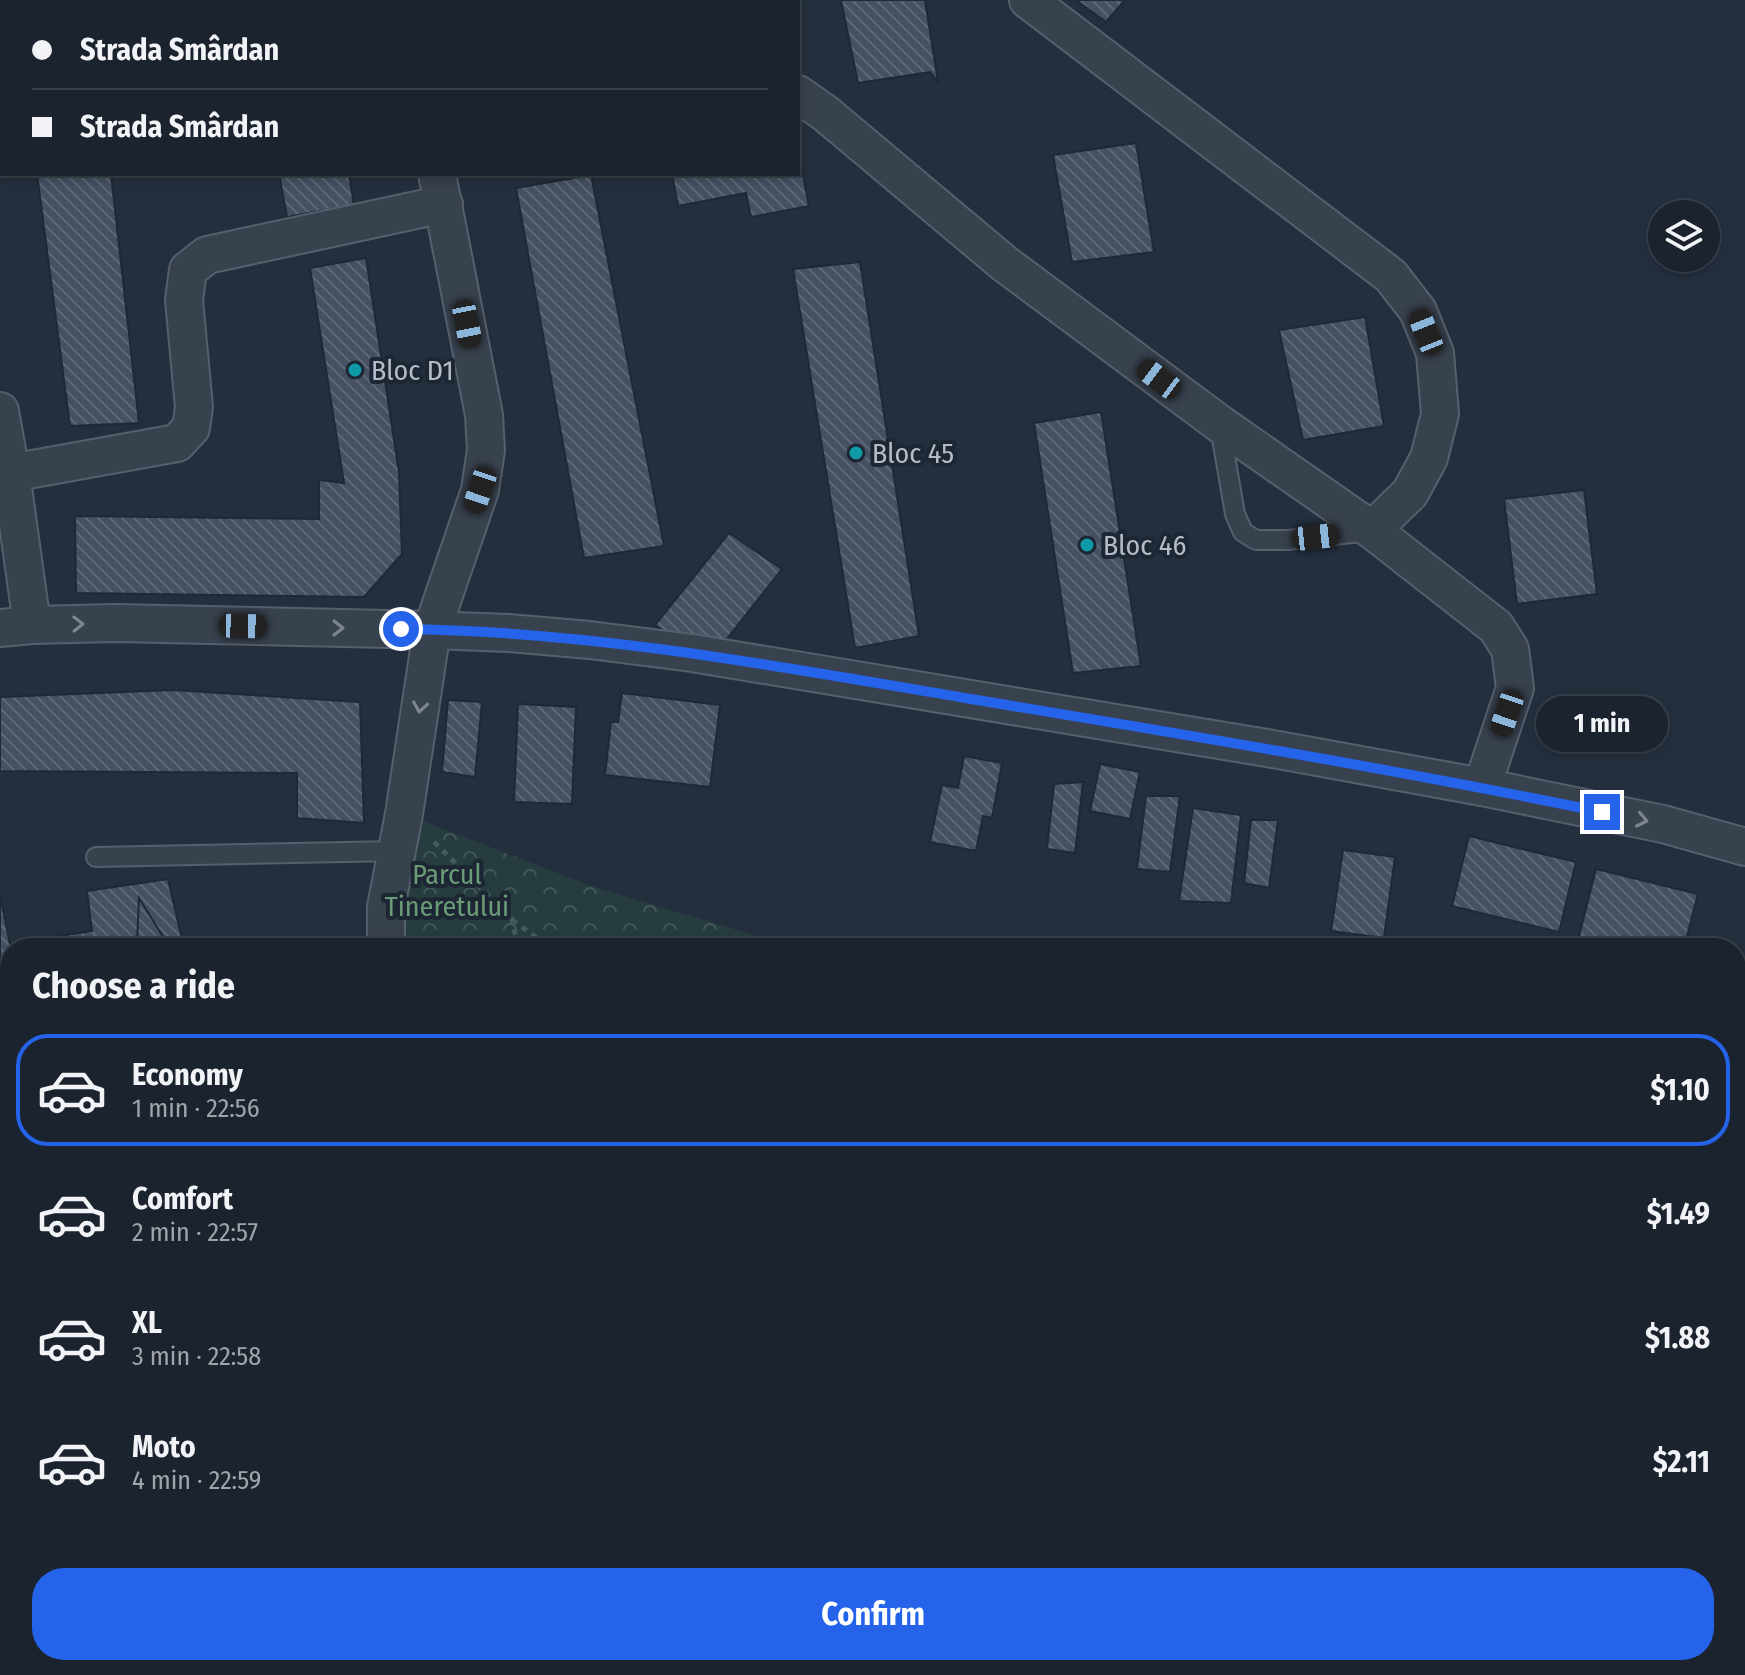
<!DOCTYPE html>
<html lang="en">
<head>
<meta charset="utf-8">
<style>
	:root { --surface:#1b232e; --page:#242b36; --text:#f1f3f6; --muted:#a0a4aa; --line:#39404a; --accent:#2563eb }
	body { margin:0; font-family:"Fira Sans Condensed",sans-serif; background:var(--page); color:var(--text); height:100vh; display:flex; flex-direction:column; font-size:30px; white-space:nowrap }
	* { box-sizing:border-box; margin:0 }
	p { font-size:26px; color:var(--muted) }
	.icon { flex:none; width:44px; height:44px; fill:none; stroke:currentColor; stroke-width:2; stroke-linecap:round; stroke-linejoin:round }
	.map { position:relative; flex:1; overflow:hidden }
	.side { position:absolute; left:0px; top:938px; width:1746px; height:738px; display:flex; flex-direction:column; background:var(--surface); border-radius:32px 32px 0 0; box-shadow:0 4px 12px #0003,0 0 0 2px var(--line) }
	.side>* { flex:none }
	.top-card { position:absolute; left:0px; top:0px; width:800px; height:176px; box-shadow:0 4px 12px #0003,0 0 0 2px var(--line); display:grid; align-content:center; height:176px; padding:0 32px; background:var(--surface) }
	.tools { position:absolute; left:1648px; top:200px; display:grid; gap:16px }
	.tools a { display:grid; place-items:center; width:72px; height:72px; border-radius:50%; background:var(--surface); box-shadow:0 4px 12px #0003,0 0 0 2px var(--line); font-size:40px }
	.end { position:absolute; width:36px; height:36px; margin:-18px; border:10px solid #2563eb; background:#fff; box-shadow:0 0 0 4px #fff }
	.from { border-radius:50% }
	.bubble { position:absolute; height:56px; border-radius:28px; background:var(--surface); box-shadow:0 4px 12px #0003,0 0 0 2px var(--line); font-size:26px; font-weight:700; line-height:56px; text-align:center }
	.car { position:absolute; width:24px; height:48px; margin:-24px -12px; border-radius:10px; box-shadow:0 0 6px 2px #0007; background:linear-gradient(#222 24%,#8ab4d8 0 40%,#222 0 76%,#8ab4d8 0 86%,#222 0) }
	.top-card b { display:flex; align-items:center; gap:28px; height:76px; font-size:30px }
	.top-card b+b { border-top:2px solid var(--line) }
	.top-card i { width:20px; height:20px; background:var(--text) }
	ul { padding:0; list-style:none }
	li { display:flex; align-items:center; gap:24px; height:112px; margin:0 16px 12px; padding:0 16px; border:4px solid transparent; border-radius:32px }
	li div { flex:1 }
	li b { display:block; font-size:30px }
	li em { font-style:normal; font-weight:700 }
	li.on { border-color:var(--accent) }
	li>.icon { width:72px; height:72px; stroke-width:1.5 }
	h2 { padding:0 32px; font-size:36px; line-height:96px }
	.action { display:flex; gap:16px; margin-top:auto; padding:16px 32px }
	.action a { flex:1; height:92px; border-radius:32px; background:var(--accent); color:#fff; font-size:32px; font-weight:700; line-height:92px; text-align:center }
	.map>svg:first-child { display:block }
	.park { fill:url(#park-crowns) }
	.building { fill:url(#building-back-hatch); stroke:#1f2835; stroke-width:2 }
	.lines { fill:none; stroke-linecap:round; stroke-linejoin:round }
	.lane-casing { stroke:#565f6c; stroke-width:22 }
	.street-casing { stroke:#565f6c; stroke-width:40 }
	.path { stroke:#44595c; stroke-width:5; stroke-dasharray:6 6; stroke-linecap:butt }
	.lane { stroke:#38414e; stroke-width:18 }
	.street { stroke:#38414e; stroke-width:36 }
	.oneway { stroke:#7c8592 }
	.route { stroke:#2563eb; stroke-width:10 }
	.culture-dot { fill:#0f9aa8; stroke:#1d2633; stroke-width:3 }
	.labels { text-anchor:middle; stroke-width:8; stroke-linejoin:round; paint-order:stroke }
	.poi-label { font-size:28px; fill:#b4bcc9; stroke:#1d2633; text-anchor:start }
	.park-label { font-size:28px; fill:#6b9a76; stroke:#1d2633 }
</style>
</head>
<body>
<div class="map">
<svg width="1745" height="1675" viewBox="0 0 1745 1675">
	<defs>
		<pattern id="park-crowns" width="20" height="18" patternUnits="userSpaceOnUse" patternTransform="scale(2)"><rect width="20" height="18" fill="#263c3f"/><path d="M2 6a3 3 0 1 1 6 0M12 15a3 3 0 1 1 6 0" fill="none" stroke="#435659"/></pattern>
		<pattern id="building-back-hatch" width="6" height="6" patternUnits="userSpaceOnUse" patternTransform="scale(2)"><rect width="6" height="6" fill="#455162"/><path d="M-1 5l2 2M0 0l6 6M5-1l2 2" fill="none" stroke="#5d6877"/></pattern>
	</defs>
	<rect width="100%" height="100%" fill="#242f3e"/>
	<g class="park">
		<path d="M404 814 591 886 796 948H386Z"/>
		<path d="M1736 1187 1745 1191V1482L1736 1476Z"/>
	</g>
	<g class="building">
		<path d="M489 0H613L612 2H487Z"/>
		<path d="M841 0H925L938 82 930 72 858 83Z"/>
		<path d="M1076 0H1125L1106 22Z"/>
		<path d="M1136 143 1154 252 1072 262 1053 155Z"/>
		<path d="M798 150 809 206 751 217 746 193 678 206 672 174H798Z"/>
		<path d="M37 174H111L139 423 70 426Z"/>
		<path d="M279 174H349L354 205 287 217Z"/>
		<path d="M591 175 664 546 584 558 516 188Z"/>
		<path d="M366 258 399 472 402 554 364 597 76 593 75 516 319 519V480L344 483 310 268Z"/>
		<path d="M860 262 919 636 855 648 793 269Z"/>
		<path d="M1365 317 1384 426 1303 440 1279 330Z"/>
		<path d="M1101 412 1141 666 1073 673 1034 423Z"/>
		<path d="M1584 490 1597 594 1517 604 1504 499Z"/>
		<path d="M729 533 782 569 722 645 677 641 655 625Z"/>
		<path d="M172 690 360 702 364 823 297 818V773L0 771V697Z"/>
		<path d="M622 693 720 705 710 787 605 775 611 722H618Z"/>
		<path d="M448 700 482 702 475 777 442 772Z"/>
		<path d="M518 704 576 707 572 804 514 802Z"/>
		<path d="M964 756 1002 763 992 818 983 816 976 851 930 842 942 785 958 788Z"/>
		<path d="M1100 764 1140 772 1130 819 1090 811Z"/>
		<path d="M1083 782 1075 853 1047 849 1054 784Z"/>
		<path d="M1146 796H1180L1170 872 1137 869Z"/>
		<path d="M1193 808 1241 815 1231 903 1179 901Z"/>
		<path d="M1251 820H1278L1269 888 1244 883Z"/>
		<path d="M1469 836 1576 862 1559 932 1452 906Z"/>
		<path d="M1343 850 1395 857 1384 938 1331 931Z"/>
		<path d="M1596 869 1698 894 1684 948H1576Z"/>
		<path d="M168 879 184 948H10V1001L0 1003V895L10 944 92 931 87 891Z"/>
		<path d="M139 898 170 948H151L152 947 137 943Z"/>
		<path d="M10 1123V1222L0 1167V1125Z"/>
		<path d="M52 1666H128L129 1675H54Z"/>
		<path d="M232 1666H326L327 1675H234Z"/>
		<path d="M592 1666H666L667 1675H593Z"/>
		<path d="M862 1666H932L933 1675H863Z"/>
		<path d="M1124 1666H1195L1196 1675H1126Z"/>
		<path d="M1389 1666H1459L1460 1675H1391Z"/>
		<path d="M1650 1666H1728L1730 1675H1651Z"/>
	</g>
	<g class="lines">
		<defs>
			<g id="lane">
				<path d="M1220 427 1235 514 1243 532 1256 540H1288L1370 531"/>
				<path d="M96 857 397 851"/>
				<path d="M1040 1666 1042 1675"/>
				<path d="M1566 1666 1568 1675"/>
			</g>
			<g id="street">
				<path d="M380 0 381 2"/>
				<path d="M1028 0 1391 276 1418 311 1435 353 1440 414 1429 458 1410 493 1372 530"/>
				<path d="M798 94 825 113 1005 264 1220 424 1372 530 1496 627 1510 649 1515 688 1482 787"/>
				<path d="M0 411 11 473 32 625"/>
				<path d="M11 473 177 443 191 428 194 407 184 300 188 270 207 255 444 204"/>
				<path d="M0 628 32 625 116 623 432 630 508 633 590 640 692 653 1267 748 1482 787 1663 824 1745 847"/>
				<path d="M386 948V907L404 814 432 630 480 490 486 450 484 415 437 174"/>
				<path d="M501 1666 503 1675"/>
			</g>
		</defs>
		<use href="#lane" class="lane-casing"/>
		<use href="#street" class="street-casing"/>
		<g class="path">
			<path d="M434 842 512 919 518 948"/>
			<path d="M512 920 551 948"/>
			<path d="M1736 1282 1745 1280"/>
			<path d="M0 1289 10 1288"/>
			<path d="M1736 1415 1745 1418"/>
		</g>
		<use href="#lane" class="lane"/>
		<use href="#street" class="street"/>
	</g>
	<defs><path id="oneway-chevron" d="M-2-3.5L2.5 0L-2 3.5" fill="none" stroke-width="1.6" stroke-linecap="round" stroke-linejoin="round" transform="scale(2)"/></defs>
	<g class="oneway">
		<use href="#oneway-chevron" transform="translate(78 624) rotate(-1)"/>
		<use href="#oneway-chevron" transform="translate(338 628) rotate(1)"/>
		<use href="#oneway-chevron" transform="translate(420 707) rotate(99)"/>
		<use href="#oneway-chevron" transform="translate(1642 820) rotate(12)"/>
	</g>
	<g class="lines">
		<path class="route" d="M401 629C593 631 782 667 971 699 1182 734 1393 769 1602 812"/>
	</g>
	<g class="culture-dot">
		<circle cx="355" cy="370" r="8"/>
		<circle cx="856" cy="453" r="8"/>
		<circle cx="1087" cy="545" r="8"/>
	</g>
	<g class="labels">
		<g class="poi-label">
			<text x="371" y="380">Bloc D1</text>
			<text x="872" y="463">Bloc 45</text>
			<text x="1103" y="555">Bloc 46</text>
		</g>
		<g class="park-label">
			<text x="447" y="884">Parcul<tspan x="447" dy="32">Tineretului</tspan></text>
		</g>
	</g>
</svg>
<div class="tools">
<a><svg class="icon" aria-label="layers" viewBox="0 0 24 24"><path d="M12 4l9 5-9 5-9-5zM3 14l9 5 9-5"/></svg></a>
</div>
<i class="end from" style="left:401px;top:629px"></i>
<i class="end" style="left:1602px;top:812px"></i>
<div class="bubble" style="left:1536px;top:696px;width:132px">1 min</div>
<i class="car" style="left:467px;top:324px;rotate:169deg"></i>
<i class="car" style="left:1426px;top:332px;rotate:338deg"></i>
<i class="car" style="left:1159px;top:379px;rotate:307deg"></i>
<i class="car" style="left:480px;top:490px;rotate:199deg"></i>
<i class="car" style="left:1316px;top:537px;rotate:84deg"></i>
<i class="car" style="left:243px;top:626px;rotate:91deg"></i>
<i class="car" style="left:1507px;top:713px;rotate:199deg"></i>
<div class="top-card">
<b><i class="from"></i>Strada Smârdan</b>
<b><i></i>Strada Smârdan</b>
</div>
<section class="side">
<h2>Choose a ride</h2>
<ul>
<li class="on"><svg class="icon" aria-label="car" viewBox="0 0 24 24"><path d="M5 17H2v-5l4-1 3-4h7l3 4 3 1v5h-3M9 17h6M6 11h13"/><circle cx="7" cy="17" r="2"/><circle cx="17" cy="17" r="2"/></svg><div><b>Economy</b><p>1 min · 22:56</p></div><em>$1.10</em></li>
<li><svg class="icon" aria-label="car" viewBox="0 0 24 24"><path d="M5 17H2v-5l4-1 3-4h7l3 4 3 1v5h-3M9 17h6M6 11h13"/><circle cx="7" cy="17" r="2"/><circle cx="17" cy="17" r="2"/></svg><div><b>Comfort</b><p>2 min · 22:57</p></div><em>$1.49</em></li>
<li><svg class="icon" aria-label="car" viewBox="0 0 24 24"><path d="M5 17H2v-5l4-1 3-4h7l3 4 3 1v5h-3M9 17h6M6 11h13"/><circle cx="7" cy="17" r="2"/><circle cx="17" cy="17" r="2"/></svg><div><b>XL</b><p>3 min · 22:58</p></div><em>$1.88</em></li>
<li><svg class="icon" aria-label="car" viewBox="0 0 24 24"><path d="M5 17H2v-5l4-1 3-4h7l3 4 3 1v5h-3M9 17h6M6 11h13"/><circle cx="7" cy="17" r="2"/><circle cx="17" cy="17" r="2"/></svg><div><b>Moto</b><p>4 min · 22:59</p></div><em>$2.11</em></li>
</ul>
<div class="action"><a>Confirm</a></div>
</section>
</div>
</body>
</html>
